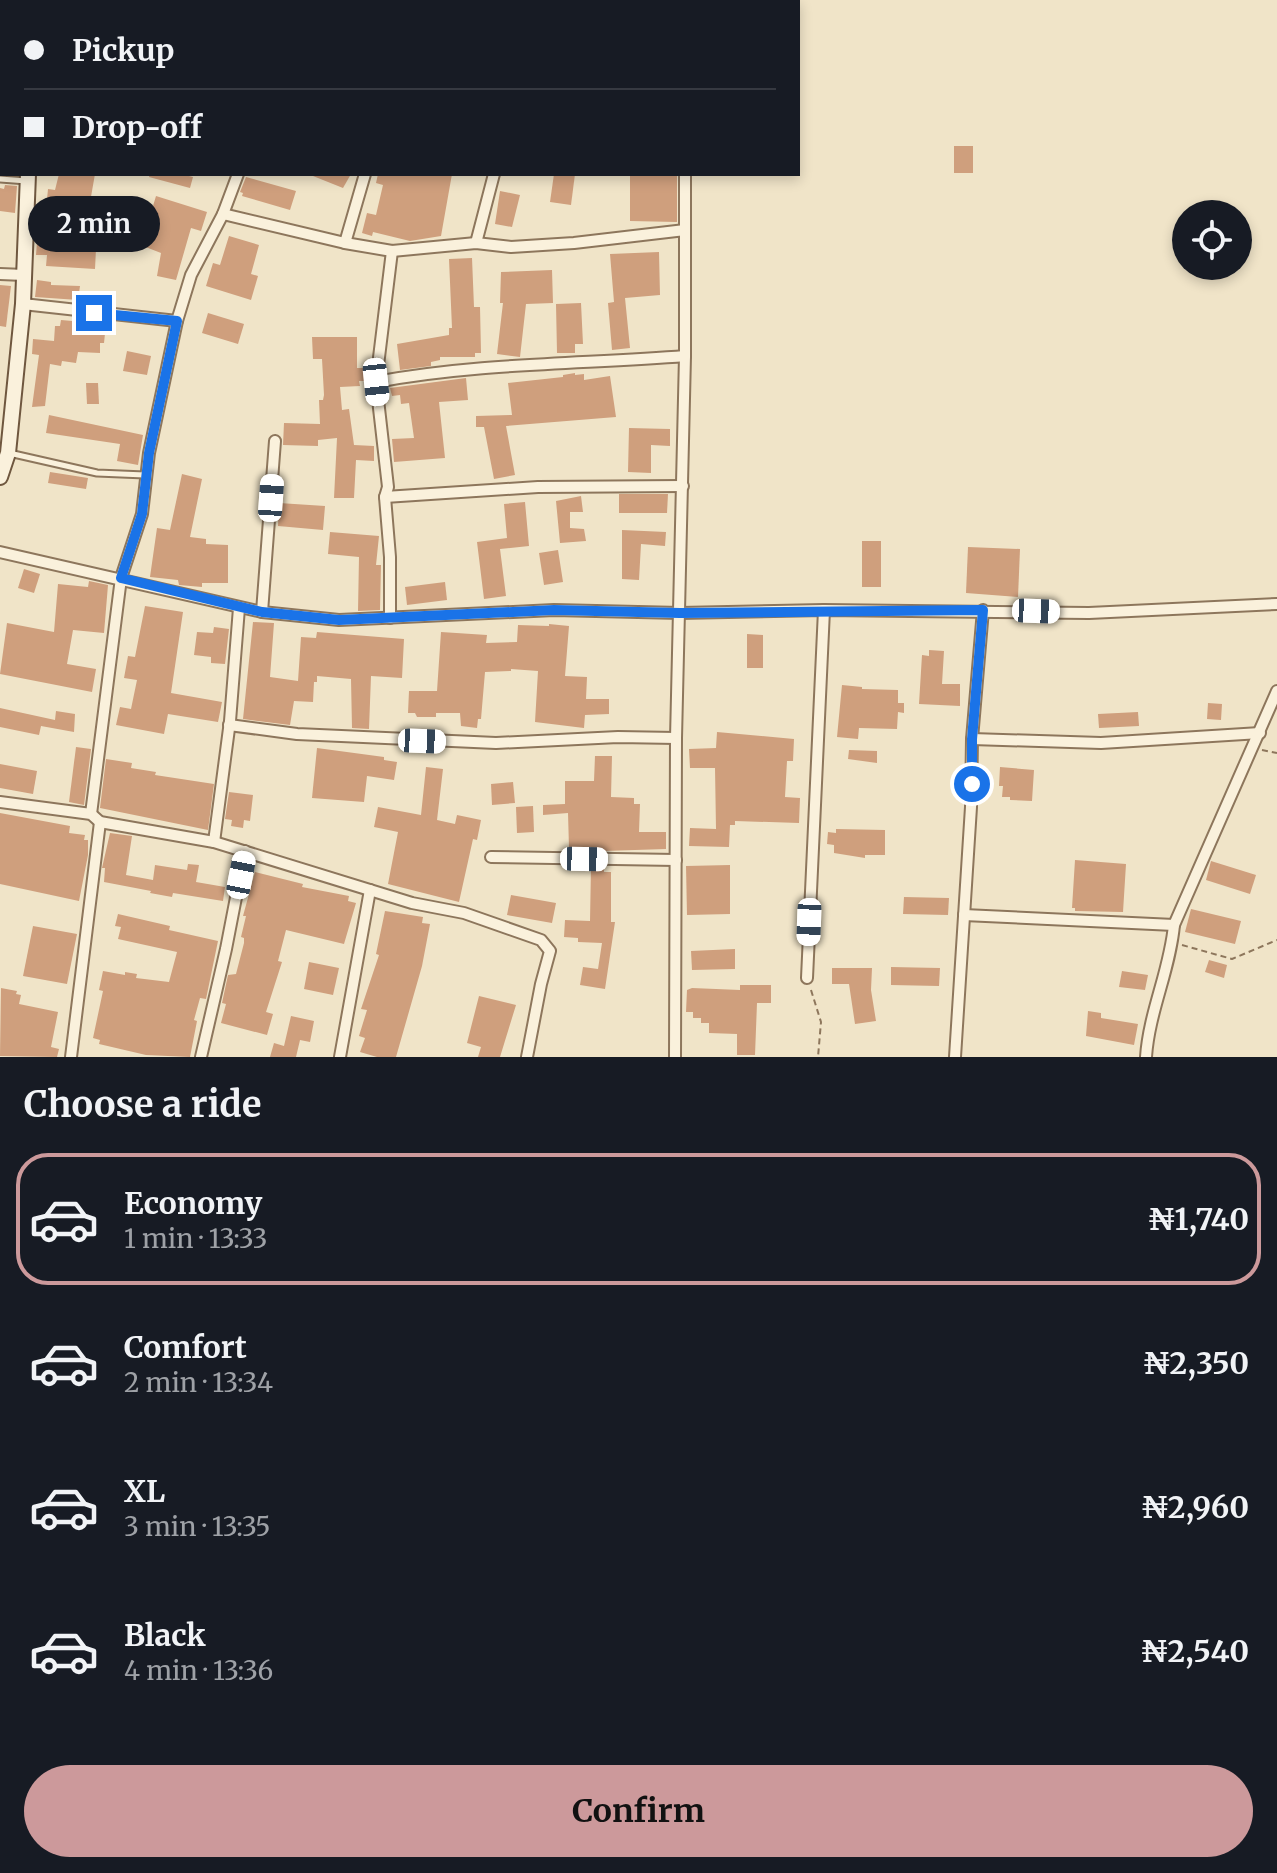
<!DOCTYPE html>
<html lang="en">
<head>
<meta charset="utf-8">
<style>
	:root { --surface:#171b24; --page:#242831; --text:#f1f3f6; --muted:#9ea1a6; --line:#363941; --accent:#cc999b }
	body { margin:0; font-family:Merriweather,serif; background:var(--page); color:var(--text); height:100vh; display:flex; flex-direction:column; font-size:30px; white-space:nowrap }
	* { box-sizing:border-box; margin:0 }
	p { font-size:26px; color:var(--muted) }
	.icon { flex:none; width:44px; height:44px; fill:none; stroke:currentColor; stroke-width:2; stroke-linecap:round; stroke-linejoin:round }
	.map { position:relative; height:1057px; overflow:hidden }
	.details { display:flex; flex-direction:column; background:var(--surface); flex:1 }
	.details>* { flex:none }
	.banner { position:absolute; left:0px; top:0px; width:800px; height:176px; box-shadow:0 4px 12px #0003; display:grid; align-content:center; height:176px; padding:0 24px; background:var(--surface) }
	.controls { position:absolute; left:1172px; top:200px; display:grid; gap:16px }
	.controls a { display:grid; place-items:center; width:80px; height:80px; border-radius:50%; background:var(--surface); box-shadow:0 4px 12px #0003; font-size:40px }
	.end { position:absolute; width:36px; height:36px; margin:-18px; border:10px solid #1a73e8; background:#fff; box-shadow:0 0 0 4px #fff }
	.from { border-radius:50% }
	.bubble { position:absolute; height:56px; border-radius:28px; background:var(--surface); box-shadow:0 4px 12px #0003; font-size:26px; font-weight:700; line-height:56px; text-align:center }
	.car { position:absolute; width:24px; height:48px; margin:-24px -12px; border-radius:10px; box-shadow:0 0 6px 2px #0007; background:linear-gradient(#fff 24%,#345 0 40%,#fff 0 76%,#345 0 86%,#fff 0) }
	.banner b { display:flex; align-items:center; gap:28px; height:76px; font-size:30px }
	.banner b+b { border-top:2px solid var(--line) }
	.banner i { width:20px; height:20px; background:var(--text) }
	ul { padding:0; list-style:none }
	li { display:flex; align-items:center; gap:24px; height:132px; margin:0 16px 12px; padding:0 8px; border:4px solid transparent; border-radius:32px }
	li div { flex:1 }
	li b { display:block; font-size:30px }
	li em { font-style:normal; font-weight:700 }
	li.selected { border-color:var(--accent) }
	li>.icon { width:72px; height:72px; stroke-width:1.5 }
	h2 { padding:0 24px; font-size:36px; line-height:96px }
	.action { display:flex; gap:16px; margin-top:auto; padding:16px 24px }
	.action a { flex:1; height:92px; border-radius:48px; background:var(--accent); color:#111; font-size:32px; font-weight:700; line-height:92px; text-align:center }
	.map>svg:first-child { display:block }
	.building { fill:#cf9f7d }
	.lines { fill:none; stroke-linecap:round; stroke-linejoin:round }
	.lane-casing { stroke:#8d765c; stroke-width:9 }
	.street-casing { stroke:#8d765c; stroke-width:14 }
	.secondary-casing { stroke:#6f573f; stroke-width:18 }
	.path { stroke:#8d765c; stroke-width:2; stroke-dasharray:6 4; stroke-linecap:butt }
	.lane { stroke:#faf1dc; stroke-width:5 }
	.street { stroke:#faf1dc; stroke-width:10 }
	.secondary { stroke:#faf1dc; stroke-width:14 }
	.route { stroke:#1a73e8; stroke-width:10 }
</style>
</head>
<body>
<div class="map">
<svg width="1277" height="1057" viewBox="0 0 1277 1057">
	<rect width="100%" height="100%" fill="#f0e4c8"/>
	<g class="building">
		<rect x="954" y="146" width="19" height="27"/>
		<path d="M59 174H95L89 208 82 207 79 233H81L80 248 96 249 95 269 46 266 47 255H36L37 242H46L47 231H54L56 212 46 210 48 189 55 190Z"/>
		<path d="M150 174H181L193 177 190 188 149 177Z"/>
		<path d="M308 174H351L343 188Z"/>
		<path d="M378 174H452L441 236 410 241 373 232 372 236 362 233 367 213 376 215 383 185 376 183Z"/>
		<path d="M554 174H575L571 205 550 202Z"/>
		<path d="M630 176H677V222L630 221Z"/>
		<path d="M246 177 296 191 290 210 242 196 243 193 240 192Z"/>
		<path d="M5 185 17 186 15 213 0 211V188L4 189Z"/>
		<path d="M500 191 520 195 512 227 495 224Z"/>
		<path d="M156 196 207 212 201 231 191 228 176 280 157 276 161 253 143 246 153 217 150 216Z"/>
		<path d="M229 236 259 245 251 274 258 276 251 300 206 286 213 263 220 265Z"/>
		<path d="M659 252 660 295 625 298 630 348 612 350 608 303 614 302 610 254Z"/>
		<path d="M472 258 474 307H480L481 353H475V357H440V360L431 362V366L400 370 397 344 449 335V328H452L449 259Z"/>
		<path d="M552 270 553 303 526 304 520 357 497 354 503 303H500L501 272Z"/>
		<path d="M37 280 51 282V285L80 286 78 300 35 297Z"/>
		<path d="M0 285 11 286 6 327 0 326Z"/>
		<path d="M581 303 583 344H575V353H557L556 304Z"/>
		<path d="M208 313 244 324 238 344 202 333Z"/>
		<path d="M61 320 106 324 104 343H100V353L78 352 76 363 62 361 61 366 50 364 45 406 32 407 39 355 32 354 33 339 54 341 55 326H60Z"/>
		<path d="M312 337H357V368H365V381H359L360 386 340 387 342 410 349 409 354 445 374 446V461L356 460 354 498H334L337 438 318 440V446L283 445 284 423 320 424 319 400H323L324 395 322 359H313Z"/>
		<path d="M127 351 151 356 147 375 123 371Z"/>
		<path d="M575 373V375L584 374V380L610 376 616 417 506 426 515 475 494 479 484 427H476V416L512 415 508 383 563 377V375Z"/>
		<path d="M466 378 468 400 439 402 445 458 394 462 392 439 414 438 409 403 401 404 400 395 392 396 390 388Z"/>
		<path d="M86 383H98L99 404H87Z"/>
		<path d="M49 415 143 435 138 465 117 461 120 444 46 433Z"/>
		<path d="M629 428 670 429V446L651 445V473L628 472Z"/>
		<path d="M50 472 88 478 86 489 48 483Z"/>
		<path d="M182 474 202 479 190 537 206 539V544L228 545V583H202V587L179 585 178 580 150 577 157 528 170 530Z"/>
		<path d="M619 494H668L667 513H619Z"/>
		<path d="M581 496 583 512H570V528L584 529 586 541 560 543 556 501Z"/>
		<path d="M525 502 529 546 500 549 506 596 484 599 477 542 507 538 504 504Z"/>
		<path d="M279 503 325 506 323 530 278 526Z"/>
		<path d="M622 530 666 532 665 546 641 544 639 580 622 579Z"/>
		<path d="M330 532 379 536 376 565H381L380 610 358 611 359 557 328 554Z"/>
		<rect x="862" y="541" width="19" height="46"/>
		<path d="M968 547 1020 549 1018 597 966 593Z"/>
		<path d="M558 550 563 582 544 585 539 553Z"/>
		<path d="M24 569 40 574 34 593 18 588Z"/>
		<path d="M89 581 108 585 104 633 73 630 67 664 96 669 92 692 0 674 7 623 54 632 58 584 88 587Z"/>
		<path d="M445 582 447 600 407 605 405 587Z"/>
		<path d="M145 606 183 612 171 693 222 702 218 722 168 714 164 734 116 725 120 707 131 709 137 680 124 678 128 656 135 657Z"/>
		<path d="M253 622 274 623 270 677 298 681 301 637 316 638 317 632 404 639 402 678 371 676 369 729 352 728 351 679 317 676V682H314L313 702 294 701 290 725 243 719Z"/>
		<path d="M549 624 569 626 565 676 587 677 586 699H609V714L585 715 584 728 535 722 538 671 511 669V671L485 672 481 719H478L477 728 461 726 460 713H436V717H417L415 713H408L409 691H437L441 632 487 635 486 643 517 642 518 625 549 626Z"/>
		<path d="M214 627 229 629 225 664 211 663V657L194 655 197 632 213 633Z"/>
		<path d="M747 634 763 635V668H747Z"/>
		<path d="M929 650 944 651 942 684H960V706L919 704 922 655 929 656Z"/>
		<path d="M842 685 862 687V689L898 690V703H904V713L898 712 897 729 859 728 858 739 837 737Z"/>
		<path d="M1208 703 1222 704 1221 720 1207 719Z"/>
		<path d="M0 708 55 720 56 711 75 714 74 732 41 726 39 735 0 727Z"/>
		<path d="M1138 712 1139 726 1099 728 1098 714Z"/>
		<path d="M717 732 794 739 793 761H787L785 797 800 798 799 823 735 821V825H730L729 847 689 846 690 828 716 829 715 768H690L689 749 716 748Z"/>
		<path d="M76 747 91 749 84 805 69 802Z"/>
		<path d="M317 748 384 757V760L397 762 394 780 367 776 364 802 312 798Z"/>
		<path d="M849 750 877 751V763L848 759Z"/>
		<path d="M595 756H612L611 797 634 798V804H640L639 832H666V849L604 851H591V847L569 848 568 813 543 815V805L565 804V781H594Z"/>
		<path d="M106 759 132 763 131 768 156 772 155 775 214 784 208 830 100 808Z"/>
		<path d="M0 764 37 771 33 794 0 788Z"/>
		<path d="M426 767 443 769 437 820 455 824 457 815 481 820 477 840 473 839 459 902 388 884 398 832 374 827 378 807 421 815Z"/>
		<path d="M1000 767 1034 770 1032 801 1010 800V797H1002L1003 786H999Z"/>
		<path d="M513 782 515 803 492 805 491 784Z"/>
		<path d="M229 792 253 795 250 821 244 820 243 828 231 826 232 820 225 819Z"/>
		<path d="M533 806 534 832 517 833 516 807Z"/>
		<path d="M0 813 70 826 69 833 85 835 84 840H88V855L79 901 0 884Z"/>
		<path d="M836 829 885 830V855H865V858L834 853V845L827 844 828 832 836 833Z"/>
		<path d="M110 833 132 836 126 875 153 880 155 865 187 870 188 864 199 865 196 882 225 887 223 901 173 893 172 897 150 893 151 891 104 882 105 868H102Z"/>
		<path d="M1075 860 1126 864 1123 912 1075 911V908H1072Z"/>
		<path d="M1211 861 1256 875 1250 894 1206 880Z"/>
		<path d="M730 865V914L687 915 686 866Z"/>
		<path d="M591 867H604V872H611V922H615L605 989 580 985 583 967 598 969 602 943 578 942V938L564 937 565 920 590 921Z"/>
		<path d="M255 872 303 884 302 887 349 896 348 901 356 903 344 944 286 930 278 961 282 962 266 1012 273 1014 267 1035 221 1023 226 1004 222 1003 228 975 236 974 244 943V938L241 937 246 916H243Z"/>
		<path d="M511 895 556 903 552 923 507 915Z"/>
		<path d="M904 897 949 898 948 915 903 914Z"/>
		<path d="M1191 909 1241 921 1235 944 1185 932Z"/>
		<path d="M385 911 423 917 422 923 430 924 422 966 396 1057H377L360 1052 365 1038 359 1036 367 1010 361 1009 379 955 376 954Z"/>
		<path d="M118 914 170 926 169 930 218 941 206 999 200 998 194 1020 197 1021 190 1057 146 1055 99 1044 100 1040 93 1038 103 991 99 990 103 971 125 975V972L137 974 136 978 169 982 177 952 118 939 121 927 115 926Z"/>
		<path d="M33 926 77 934 67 984 23 976Z"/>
		<path d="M735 949V969L692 970 691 951Z"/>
		<path d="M1209 960 1227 965 1224 978 1205 972Z"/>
		<path d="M309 962 339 968 333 995 304 989Z"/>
		<path d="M891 967 940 968 939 986 891 985Z"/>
		<path d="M832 968H872L871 990 876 1021 855 1024 849 984H832Z"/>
		<path d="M1122 971 1148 975 1145 990 1119 987Z"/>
		<path d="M740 985H771V1003H757L755 1055H737V1034L709 1033V1023H701V1018H693V1012H686L687 990 692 988 740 990Z"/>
		<path d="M1 988 17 991 16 994 21 995 19 1004 58 1012 51 1047 59 1049 57 1057 0 1056Z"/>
		<path d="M479 996 516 1005 500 1057H478L481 1047 467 1043Z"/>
		<path d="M1088 1011 1101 1013V1018L1138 1024 1134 1045 1086 1036Z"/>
		<path d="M291 1016 314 1021 310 1042 300 1040 296 1057H270L274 1043 284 1046Z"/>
	</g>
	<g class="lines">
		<defs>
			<g id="lane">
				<path d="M543 2V0"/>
				<path d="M0 179 27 181"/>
				<path d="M9 453 97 473 145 475"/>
			</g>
			<g id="street">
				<path d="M493 0 500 2"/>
				<path d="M685 0V2"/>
				<path d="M125 2 126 0"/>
				<path d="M290 2 291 0"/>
				<path d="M409 2 410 0"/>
				<path d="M0 81H2"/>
				<path d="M223 214 345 243 392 251 476 243 511 247 574 243 685 230"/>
				<path d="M345 243 365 174"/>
				<path d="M476 243 494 174"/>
				<path d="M0 274 24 275"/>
				<path d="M23 304 177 321"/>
				<path d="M376 382C478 363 582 364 685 356"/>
				<path d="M385 497 538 487 683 486"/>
				<path d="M0 552 262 612 339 620 554 610 680 613 824 610 1089 613 1277 604"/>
				<path d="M262 612 275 441"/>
				<path d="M390 618V557L385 497 388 487 376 382 392 251"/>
				<path d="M229 725 297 734 496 743 618 737 676 738"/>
				<path d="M972 739 1101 743 1260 733"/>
				<path d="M0 802 91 814 100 822 214 842 412 903 464 913 541 940 550 951 541 984 527 1057"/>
				<path d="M91 814 121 578 142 514 149 453 177 321 191 275 223 214 238 174"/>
				<path d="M214 842 230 721 239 608"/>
				<path d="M491 857 676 860"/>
				<path d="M964 915 1174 925"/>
				<path d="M807 978 824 610"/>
				<path d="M71 1057 100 822"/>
				<path d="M201 1057 226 949 245 851"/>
				<path d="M340 1057 370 890"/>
				<path d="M675 1057 676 738 685 356V174"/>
				<path d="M955 1057 971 807 972 739 983 610"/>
				<path d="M1146 1057C1149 1012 1170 970 1174 925L1277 691"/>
			</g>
			<g id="secondary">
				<path d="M50 2 51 0"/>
				<path d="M0 477 8 453 23 304 28 174"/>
			</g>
		</defs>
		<use href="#lane" class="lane-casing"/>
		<use href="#street" class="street-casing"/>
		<use href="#secondary" class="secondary-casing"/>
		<g class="path">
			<path d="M1262 750 1277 753"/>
			<path d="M1182 945 1232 959 1277 940"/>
			<path d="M811 990 821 1022 818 1057"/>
		</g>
		<use href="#lane" class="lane"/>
		<use href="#street" class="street"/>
		<use href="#secondary" class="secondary"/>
	</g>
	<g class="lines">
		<path class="route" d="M94 313 177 321 149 453 142 514 121 578 262 612 339 620 554 610 680 613 983 610 972 739V784"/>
	</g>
</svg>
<div class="controls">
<a><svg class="icon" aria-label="locate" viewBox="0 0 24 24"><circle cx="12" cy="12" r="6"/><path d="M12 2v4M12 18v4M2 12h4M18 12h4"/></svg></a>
</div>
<i class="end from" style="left:972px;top:784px"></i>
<i class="end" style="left:94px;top:313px"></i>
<div class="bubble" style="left:28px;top:196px;width:132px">2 min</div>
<i class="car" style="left:376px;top:382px;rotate:174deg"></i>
<i class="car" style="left:271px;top:498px;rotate:4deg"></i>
<i class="car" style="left:1036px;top:611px;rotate:92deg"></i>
<i class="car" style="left:422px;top:741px;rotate:92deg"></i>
<i class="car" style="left:584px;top:859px;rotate:91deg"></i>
<i class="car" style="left:241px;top:875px;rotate:11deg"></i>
<i class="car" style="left:809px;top:922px;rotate:182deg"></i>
<div class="banner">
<b><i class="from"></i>Pickup</b>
<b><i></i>Drop-off</b>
</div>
</div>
<section class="details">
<h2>Choose a ride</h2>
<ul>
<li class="selected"><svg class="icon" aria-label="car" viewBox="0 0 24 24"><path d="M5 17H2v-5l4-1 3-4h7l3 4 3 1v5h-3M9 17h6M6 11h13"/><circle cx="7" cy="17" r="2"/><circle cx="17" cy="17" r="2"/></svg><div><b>Economy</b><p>1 min · 13:33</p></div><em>₦1,740</em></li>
<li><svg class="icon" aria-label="car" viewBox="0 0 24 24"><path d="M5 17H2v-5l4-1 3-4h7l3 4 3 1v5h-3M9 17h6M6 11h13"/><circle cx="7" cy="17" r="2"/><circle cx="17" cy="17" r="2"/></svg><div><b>Comfort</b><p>2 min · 13:34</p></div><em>₦2,350</em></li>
<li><svg class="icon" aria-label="car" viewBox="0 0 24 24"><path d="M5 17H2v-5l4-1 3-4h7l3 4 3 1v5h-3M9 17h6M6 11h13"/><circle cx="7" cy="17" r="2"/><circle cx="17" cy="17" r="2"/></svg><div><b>XL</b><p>3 min · 13:35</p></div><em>₦2,960</em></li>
<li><svg class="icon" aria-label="car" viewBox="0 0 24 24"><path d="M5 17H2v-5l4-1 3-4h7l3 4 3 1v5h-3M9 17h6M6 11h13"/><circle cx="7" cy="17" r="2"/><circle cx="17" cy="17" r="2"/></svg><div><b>Black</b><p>4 min · 13:36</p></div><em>₦2,540</em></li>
</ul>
<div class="action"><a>Confirm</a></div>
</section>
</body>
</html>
